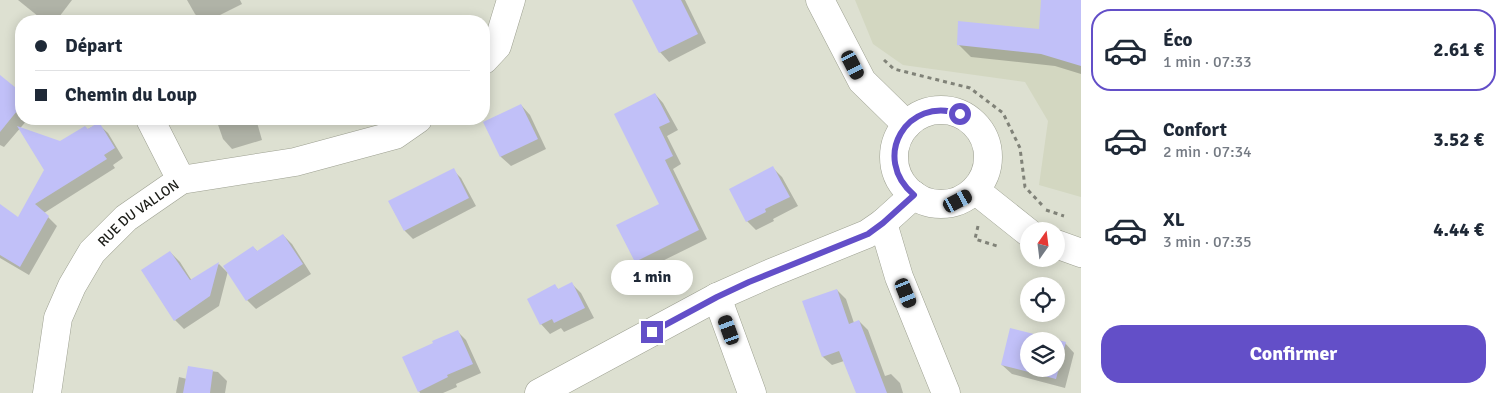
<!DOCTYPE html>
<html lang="fr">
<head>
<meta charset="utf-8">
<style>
	:root { --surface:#fff; --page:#f2f2f3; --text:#1f2937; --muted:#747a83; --line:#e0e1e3; --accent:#634fc8 }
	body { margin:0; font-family:Signika,sans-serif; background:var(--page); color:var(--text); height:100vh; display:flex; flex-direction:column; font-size:19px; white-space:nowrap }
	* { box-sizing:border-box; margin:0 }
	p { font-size:16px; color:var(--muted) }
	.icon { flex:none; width:28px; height:28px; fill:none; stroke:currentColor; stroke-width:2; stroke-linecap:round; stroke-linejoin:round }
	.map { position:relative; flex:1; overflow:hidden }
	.side { display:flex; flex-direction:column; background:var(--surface); width:425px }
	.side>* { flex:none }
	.banner { position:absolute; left:15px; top:15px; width:475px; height:110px; border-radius:20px; box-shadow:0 2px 12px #0003; display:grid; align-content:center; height:110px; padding:0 20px; background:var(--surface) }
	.needle { width:32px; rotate:14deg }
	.controls { position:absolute; left:1020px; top:222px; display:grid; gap:10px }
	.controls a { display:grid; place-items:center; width:45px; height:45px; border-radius:50%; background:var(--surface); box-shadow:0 2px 12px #0003; font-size:25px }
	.end { position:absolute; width:22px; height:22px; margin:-11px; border:6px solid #634fc8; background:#fff; box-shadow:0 0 0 2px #fff }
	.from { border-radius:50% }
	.bubble { position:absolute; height:35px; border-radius:18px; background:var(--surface); box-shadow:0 2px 12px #0003; font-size:16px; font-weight:700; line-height:35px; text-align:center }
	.car { position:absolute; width:15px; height:30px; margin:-15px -8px; border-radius:6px; box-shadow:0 0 4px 1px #0007; background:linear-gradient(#222 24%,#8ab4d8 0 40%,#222 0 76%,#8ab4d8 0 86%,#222 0) }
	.banner b { display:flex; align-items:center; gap:18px; height:48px; font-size:19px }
	.banner b+b { border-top:1px solid var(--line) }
	.banner i { width:12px; height:12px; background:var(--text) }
	ul { padding:9px 0 0; list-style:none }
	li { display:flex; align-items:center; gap:15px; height:82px; margin:0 10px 8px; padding:0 10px; border:2px solid transparent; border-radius:20px }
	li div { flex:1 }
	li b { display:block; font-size:19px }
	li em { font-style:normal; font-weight:700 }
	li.on { border-color:var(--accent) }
	li>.icon { width:45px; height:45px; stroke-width:1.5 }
	.action { display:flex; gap:10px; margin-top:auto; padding:10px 20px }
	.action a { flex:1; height:58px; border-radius:20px; background:var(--accent); color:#fff; font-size:20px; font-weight:700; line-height:58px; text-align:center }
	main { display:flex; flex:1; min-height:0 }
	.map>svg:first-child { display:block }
	.built { fill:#d3d7c1 }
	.shadow { fill:#0003; fill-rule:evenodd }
	.building { fill:#c1c0f8; fill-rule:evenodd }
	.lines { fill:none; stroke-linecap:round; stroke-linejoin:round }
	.minor-casing { stroke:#9da091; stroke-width:29 }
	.primary-casing { stroke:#9da091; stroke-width:29 }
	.path { stroke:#808278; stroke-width:3; stroke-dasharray:4 4; stroke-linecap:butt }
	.minor { stroke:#fff; stroke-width:28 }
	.primary { stroke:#fff; stroke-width:28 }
	.route { stroke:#634fc8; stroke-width:6 }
	.labels { text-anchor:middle; stroke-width:5; stroke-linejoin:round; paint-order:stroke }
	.street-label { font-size:14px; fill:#1a1b16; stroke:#eaedde }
</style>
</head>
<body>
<main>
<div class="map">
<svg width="1081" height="393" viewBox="0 0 1081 393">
	<rect width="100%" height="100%" fill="#dde0d1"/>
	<path class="built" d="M855 0H1081V197L1039 185 1048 121 1025 82 903 65 873 44Z"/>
	<g class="shadow">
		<path d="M18 0H72L56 21H44Z"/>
		<path d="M187 0H240L242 4 208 21H202L195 14Z"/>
		<path d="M634 0H685L706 43 669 62 660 52Z"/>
		<path d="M1043 0H1081V74L1055 66 971 57 958 44 1040 30Z"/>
		<path d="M0 77 21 94V119H28L4 147 0 145Z"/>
		<path d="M655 94 663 103 678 130 667 136 681 164 673 169 707 239 644 270 636 261 661 205Z"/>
		<path d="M521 105 530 115 546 149 511 166 501 157 485 122Z"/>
		<path d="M216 119H256L262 140 232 149 223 139Z"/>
		<path d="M98 124 108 133 123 158 113 165 115 168 44 213 57 226 29 275 0 258V221L19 218 60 143Z"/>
		<path d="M773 168 782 177 798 206 773 219 774 221 756 230 747 221Z"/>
		<path d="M453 170 461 178 476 206 413 239 405 231 390 201Z"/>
		<path d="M283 235 292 244 311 274 256 309 247 300 228 271 219 306 184 329 175 320 170 252 180 262 192 281 219 264 227 272 253 247 258 252Z"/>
		<path d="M572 284 581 293 594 318 564 332 561 328 550 334 541 324 555 286 559 290Z"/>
		<path d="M837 290 846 299 854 323 859 321 868 330 885 376 891 374 900 383 903 393H857L844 361 832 365 823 357Z"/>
		<path d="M1011 329 1065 343 1074 353 1065 388 1012 374 1002 365ZM1029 341H1056V369H1029Z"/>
		<path d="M457 331 466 340 481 373 456 384 457 387 443 393H420L419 391 435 343Z"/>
		<path d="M189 368 218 372 227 381 225 393H176L179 377 187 379Z"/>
	</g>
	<g class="building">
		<path d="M632 0H681L698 34 659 53Z"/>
		<path d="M1041 0H1081V66L1041 54 957 45 958 21 1039 29Z"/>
		<path d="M0 75 21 92V106L0 132Z"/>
		<path d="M655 93 670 122 659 127 673 156 665 160 699 230 635 262 616 225 659 204 614 114Z"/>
		<path d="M521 104 538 139 500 157 483 122Z"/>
		<path d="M99 122 115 148 104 155 107 159 35 204 49 216 20 267 0 255V204L18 217 44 170 17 126 60 141 85 126 88 129Z"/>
		<path d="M773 166 790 197 765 209 766 212 746 222 729 189Z"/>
		<path d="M454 168 469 198 404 231 388 201Z"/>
		<path d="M283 234 303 264 246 301 223 266 253 246 257 251Z"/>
		<path d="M170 251 190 280 219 262 210 296 174 321 141 270Z"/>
		<path d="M572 282 585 308 554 323 552 319 540 325 527 299 555 284 558 289Z"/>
		<path d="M837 289 849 324 859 320 887 393H856L839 351 822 357 802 301Z"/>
		<path d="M1010 328 1066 342 1056 379 1001 365ZM1029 341H1056V369H1029Z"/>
		<path d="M458 330 473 364 447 375 448 377 418 392 402 357 433 343 432 341Z"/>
		<path d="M188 366 213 370 210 393H183Z"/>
	</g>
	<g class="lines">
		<defs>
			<g id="minor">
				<path d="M484 60 497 46 511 0"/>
				<path d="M150 119 181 180"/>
				<path d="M883 223 899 277 946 393"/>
				<path d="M717 297 752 393"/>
				<path id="s1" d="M47 393 58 318 72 286 92 252 126 218 181 180 295 162 395 135 418 119"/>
				<path d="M539 393 717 297 771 273 867 234 883 223 914 195"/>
			</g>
			<g id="primary">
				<path d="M820 0 862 81 907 125"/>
				<circle cx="941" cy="157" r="47"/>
				<path d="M975 190 1029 233"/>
				<path d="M1056 244 1081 253"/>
			</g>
		</defs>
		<use href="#minor" class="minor-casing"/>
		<use href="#primary" class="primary-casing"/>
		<g class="path">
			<path d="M884 60 894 69 970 88 1003 113 1020 148 1025 187 1042 205"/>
			<path d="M1046 210 1064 216"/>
			<path d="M978 226 975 239 1000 247"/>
		</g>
		<use href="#minor" class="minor"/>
		<use href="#primary" class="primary"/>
	</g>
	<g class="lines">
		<path class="route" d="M652 332 717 297 749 282 868 234 883 223 914 195C870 158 907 95 960 114"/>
	</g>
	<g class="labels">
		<g class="street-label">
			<text dy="5" stroke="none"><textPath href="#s1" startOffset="211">RUE DU VALLON</textPath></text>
		</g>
	</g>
</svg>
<div class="controls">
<a><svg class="needle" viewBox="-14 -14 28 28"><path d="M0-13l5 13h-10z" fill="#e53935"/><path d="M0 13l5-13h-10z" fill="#747a83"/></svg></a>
<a><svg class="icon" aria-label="locate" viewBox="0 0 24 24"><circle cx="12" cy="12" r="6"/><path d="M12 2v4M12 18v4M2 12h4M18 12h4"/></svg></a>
<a><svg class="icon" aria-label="layers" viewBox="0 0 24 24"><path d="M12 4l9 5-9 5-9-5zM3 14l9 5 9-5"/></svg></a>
</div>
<i class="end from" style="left:960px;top:114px"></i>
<i class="end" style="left:652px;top:332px"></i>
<div class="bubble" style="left:611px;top:260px;width:82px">1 min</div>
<i class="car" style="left:853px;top:65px;rotate:153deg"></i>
<i class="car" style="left:958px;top:201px;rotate:62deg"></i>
<i class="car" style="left:906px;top:293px;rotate:158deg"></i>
<i class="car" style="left:729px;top:330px;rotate:340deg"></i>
<div class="banner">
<b><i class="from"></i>Départ</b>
<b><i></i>Chemin du Loup</b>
</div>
</div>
<section class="side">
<ul>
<li class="on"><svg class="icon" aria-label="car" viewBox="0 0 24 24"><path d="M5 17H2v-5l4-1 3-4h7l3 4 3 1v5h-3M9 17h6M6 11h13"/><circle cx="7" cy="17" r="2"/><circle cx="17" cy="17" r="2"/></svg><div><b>Éco</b><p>1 min · 07:33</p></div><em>2.61 €</em></li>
<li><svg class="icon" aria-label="car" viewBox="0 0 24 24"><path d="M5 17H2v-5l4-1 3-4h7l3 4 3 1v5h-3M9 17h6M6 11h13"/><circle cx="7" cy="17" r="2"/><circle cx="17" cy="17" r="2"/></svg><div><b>Confort</b><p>2 min · 07:34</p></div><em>3.52 €</em></li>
<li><svg class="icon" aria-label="car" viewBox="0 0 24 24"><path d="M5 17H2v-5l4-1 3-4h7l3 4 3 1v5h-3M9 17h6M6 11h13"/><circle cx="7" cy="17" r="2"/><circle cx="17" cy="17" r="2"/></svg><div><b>XL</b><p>3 min · 07:35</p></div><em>4.44 €</em></li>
</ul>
<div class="action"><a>Confirmer</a></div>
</section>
</main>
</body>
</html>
